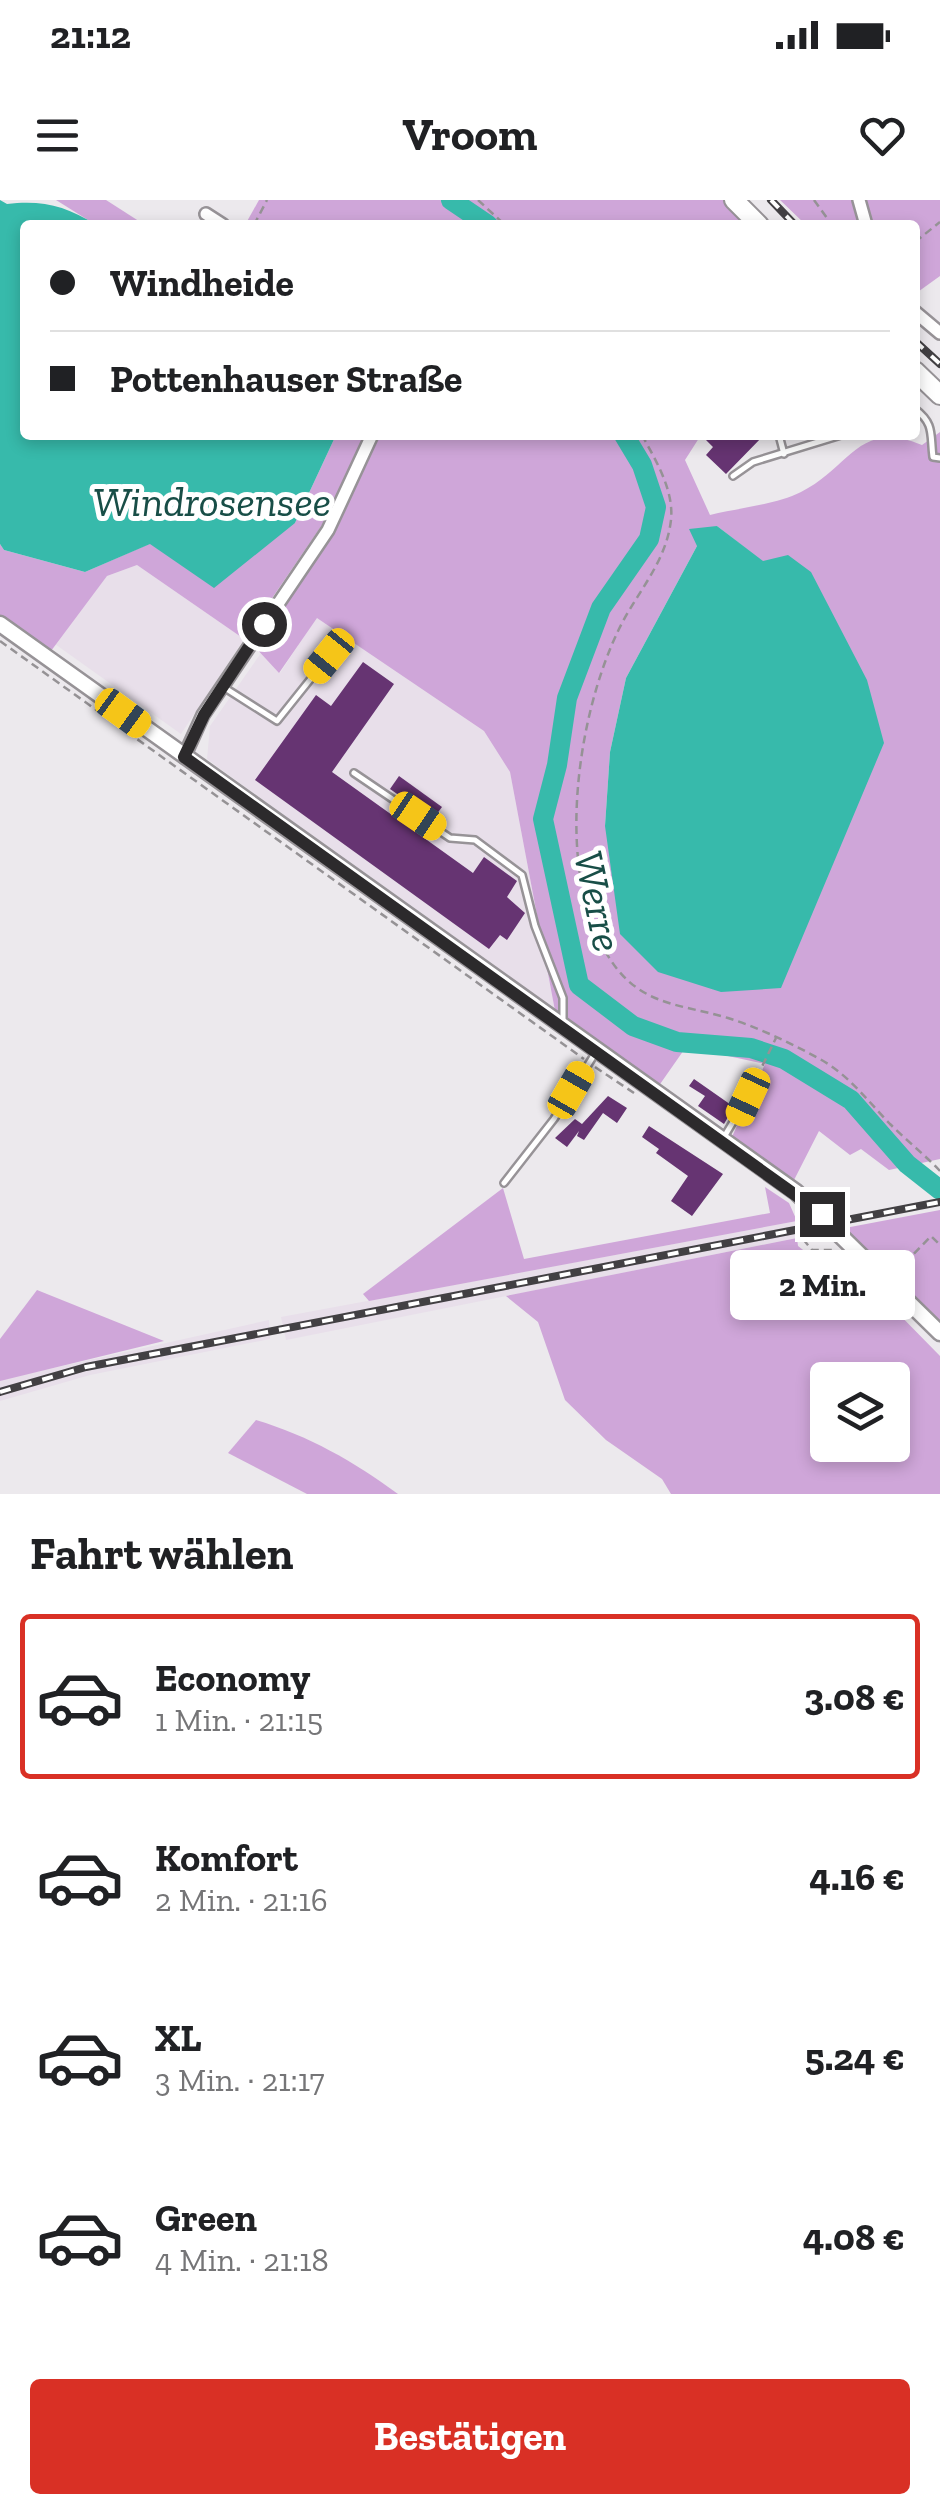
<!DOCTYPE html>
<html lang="de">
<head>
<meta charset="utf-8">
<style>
	:root { --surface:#fff; --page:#f6f6f6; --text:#202124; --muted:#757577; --line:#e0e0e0; --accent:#d93025 }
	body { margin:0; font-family:"Zilla Slab",serif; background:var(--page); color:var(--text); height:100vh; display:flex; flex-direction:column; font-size:38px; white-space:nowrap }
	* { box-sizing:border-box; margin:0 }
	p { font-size:32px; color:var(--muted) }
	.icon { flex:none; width:55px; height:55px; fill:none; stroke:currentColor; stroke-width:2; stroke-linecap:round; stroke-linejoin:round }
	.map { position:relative; height:1294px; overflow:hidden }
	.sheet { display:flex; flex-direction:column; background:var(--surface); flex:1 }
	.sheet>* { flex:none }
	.hud { position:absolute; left:20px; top:20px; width:900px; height:220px; border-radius:10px; box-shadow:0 5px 15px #0003; display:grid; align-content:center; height:220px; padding:0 30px; background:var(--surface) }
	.fabs { position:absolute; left:810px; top:1162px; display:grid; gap:20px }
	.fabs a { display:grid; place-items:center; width:100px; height:100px; border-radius:10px; background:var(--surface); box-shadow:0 5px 15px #0003; font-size:50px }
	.end { position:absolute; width:45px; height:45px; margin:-22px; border:12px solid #2c2a2c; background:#fff; box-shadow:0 0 0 5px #fff }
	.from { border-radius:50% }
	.bubble { position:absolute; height:70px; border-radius:10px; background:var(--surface); box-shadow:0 5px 15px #0003; font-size:32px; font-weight:700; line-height:70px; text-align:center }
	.car { position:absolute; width:30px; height:60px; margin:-30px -15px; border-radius:12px; box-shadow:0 0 8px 2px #0007; background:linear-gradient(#f5c518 24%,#345 0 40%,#f5c518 0 76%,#345 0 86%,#f5c518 0) }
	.hud b { display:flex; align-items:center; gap:35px; height:95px; font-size:38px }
	.hud b+b { border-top:2px solid var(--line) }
	.hud i { width:25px; height:25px; background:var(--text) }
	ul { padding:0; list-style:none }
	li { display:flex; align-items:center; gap:30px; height:165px; margin:0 20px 15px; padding:0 10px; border:5px solid transparent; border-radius:10px }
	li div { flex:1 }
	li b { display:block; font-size:38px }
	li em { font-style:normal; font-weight:700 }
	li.selected { border-color:var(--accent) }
	li>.icon { width:90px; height:90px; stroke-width:1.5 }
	h2 { padding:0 30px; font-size:45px; line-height:120px }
	.button { display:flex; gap:20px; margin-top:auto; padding:20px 30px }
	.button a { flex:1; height:115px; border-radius:10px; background:var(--accent); color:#fff; font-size:40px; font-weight:700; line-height:115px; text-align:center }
	.status { display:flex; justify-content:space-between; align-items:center; height:70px; padding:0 50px; background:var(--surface); direction:ltr }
	.status svg { height:28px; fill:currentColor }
	header { display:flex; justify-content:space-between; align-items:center; height:130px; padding:0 30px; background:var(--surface); font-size:45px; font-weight:700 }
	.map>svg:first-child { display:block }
	.built { fill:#e8dfea }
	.green { fill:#cfa6d9; fill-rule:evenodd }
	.water { fill:#37baab }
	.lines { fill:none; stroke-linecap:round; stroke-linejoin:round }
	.river { stroke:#37baab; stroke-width:20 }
	.building { fill:#663472 }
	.service-casing { stroke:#979397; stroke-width:10 }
	.minor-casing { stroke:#979397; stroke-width:16 }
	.tertiary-casing { stroke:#979397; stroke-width:19 }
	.primary-casing { stroke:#979397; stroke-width:22 }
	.path { stroke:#959295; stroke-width:2.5; stroke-dasharray:8 5; stroke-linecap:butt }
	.service { stroke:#fff; stroke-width:5 }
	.minor { stroke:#fff; stroke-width:11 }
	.tertiary { stroke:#fff; stroke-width:14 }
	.primary { stroke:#fff; stroke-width:18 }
	.rail-casing { stroke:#424043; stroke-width:8 }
	.rail { stroke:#fff; stroke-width:4; stroke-dasharray:11; stroke-linecap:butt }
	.route { stroke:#2c2a2c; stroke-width:12 }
	.labels { text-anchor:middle; stroke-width:10; stroke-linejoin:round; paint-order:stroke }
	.water-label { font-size:42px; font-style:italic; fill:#184e47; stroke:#fff }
</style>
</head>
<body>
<div class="status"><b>21:12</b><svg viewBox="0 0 49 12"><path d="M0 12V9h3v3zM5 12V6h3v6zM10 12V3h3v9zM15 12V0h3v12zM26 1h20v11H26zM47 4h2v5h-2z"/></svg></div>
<header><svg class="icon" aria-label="menu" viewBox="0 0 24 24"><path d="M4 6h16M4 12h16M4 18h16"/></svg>Vroom<svg class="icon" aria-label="heart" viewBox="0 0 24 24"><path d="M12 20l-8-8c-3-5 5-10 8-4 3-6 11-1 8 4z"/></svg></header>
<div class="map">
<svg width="940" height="1294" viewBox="0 0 940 1294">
	<rect width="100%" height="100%" fill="#ece9ed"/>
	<g class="built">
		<path d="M137 365 244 439 181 534 55 444 107 376Z"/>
		<path d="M317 417 484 531 510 572 556 816 207 559 210 526 261 453 280 473Z"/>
		<path d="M797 1021V1038L286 1140 281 1117Z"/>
		<path d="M269 1120 270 1139 90 1175 0 1201V1181L4 1179Z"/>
	</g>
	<g class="green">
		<path d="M56 0H106L145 25H96Z"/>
		<path d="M259 0H727L749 25H245Z"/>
		<path d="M780 0H940V76L915 94V25H806Z"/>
		<path d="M940 232V959L889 970 861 949 850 955 819 931 793 982 731 939 765 864 686 847 658 887 556 816 510 572 484 531 317 418 279 473 254 446 335 331 380 235H701L685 260 710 315C738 308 775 305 801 292 851 267 858 219 922 245ZM717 326 763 362 605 626 610 552 626 478 697 346Z"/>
		<path d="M336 235H365L322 325 244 439 137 365 107 376 48 455 0 420V344L4 350 85 372 149 344 295 323Z"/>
		<path d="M765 987 789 1003 797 1021 369 1101 363 1094 503 988 524 1059 770 1013Z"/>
		<path d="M940 1010V1122L845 1028Z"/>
		<path d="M797 1038 798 1046 807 1053H839L940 1156V1294H671L662 1279 606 1240 565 1200 538 1122 506 1096ZM828 1180H892V1245H828Z"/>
		<path d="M37 1090 164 1141 0 1181V1139Z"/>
		<path d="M256 1220C309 1236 353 1261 398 1294H307L228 1253Z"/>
	</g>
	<g class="water">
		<path d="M0 0 7 4C43 0 66 6 96 25H25V235H336L295 323 214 388 150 344 85 372 4 350 0 344Z"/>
		<path d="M717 326 763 361 788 355 811 372 867 480 884 543 781 788 721 792 658 772 620 734 605 626 610 552 626 478 697 346 689 329Z"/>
	</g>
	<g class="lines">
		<g class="river">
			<path d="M451 0 488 25"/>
			<path d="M624 235 642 265 656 307 649 339 601 408 567 498 557 565 543 619 579 785 633 826 677 842 751 848 784 859 851 900 907 964 940 990"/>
		</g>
	</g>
	<g class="building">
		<path d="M711 235H764L726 274 706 255 713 247 706 240Z"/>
		<path d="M363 462 394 484 332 572 473 673 484 657 517 681 507 697 525 713 507 740 500 735 489 749 255 580 316 495 331 506Z"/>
		<path d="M399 576 442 607 433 619 390 589Z"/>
		<path d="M694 879 734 907 724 924 698 906 705 896 689 886Z"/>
		<path d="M608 896 627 908 617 923 603 913 584 940 577 936 579 931 567 947 555 938 575 919 582 924Z"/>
		<path d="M649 926 723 974 692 1016 671 1001 688 976 656 953 659 949 642 937Z"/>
	</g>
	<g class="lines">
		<defs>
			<g id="service">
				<path d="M915 209C935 224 930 235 933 257L940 258"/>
				<path d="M779 235 784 254"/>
				<path d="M733 276 753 262 841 235"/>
				<path d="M225 488 277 521 329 456"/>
				<path d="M354 573 450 638 475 640 522 675 535 726 563 798V820"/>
				<path d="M724 937 748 897"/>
				<path d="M504 983 554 919 596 852"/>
			</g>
			<g id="minor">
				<path d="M859 0 866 25"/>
				<path d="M206 14 223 25"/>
				<path d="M915 112 940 133"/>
				<path d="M184 557 203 515 328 330 372 235"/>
			</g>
			<path id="tertiary" d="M0 424 796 992 940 1133"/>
			<g id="primary">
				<path d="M734 0 759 25"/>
				<path d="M915 171 940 195"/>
			</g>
		</defs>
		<use href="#service" class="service-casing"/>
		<use href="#minor" class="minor-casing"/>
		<use href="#tertiary" class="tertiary-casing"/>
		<use href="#primary" class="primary-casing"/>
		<g class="path">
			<path d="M478 0 505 25"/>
			<path d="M814 0 832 25"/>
			<path d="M254 25 267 0"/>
			<path d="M915 42 940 22"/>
			<path d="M642 235C656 261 674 290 671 320 666 363 637 392 619 429 577 515 553 674 610 759 640 806 681 804 728 818 759 828 789 842 818 858 848 874 867 900 890 924 906 940 924 954 940 971"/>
			<path d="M0 441 584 859"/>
			<path d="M595 867 634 893"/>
			<path d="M751 889 776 838"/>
			<path d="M803 1039 812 1050H835"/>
			<path d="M905 1063 931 1036 940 1045"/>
		</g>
		<use href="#service" class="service"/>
		<use href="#minor" class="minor"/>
		<use href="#tertiary" class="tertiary"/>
		<use href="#primary" class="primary"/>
		<defs>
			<g id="rail">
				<path d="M771 0 795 25"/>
				<path d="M915 141 940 164"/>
				<path d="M0 1192 86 1167 940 1002"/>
			</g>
		</defs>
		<use href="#rail" class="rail-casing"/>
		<use href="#rail" class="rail"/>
	</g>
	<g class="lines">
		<path class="route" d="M264 424 204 515 184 557 822 1014"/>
	</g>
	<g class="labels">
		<g class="water-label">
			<text x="212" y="316">Windrosensee</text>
			<text transform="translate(599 701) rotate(78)" y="15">Werre</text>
		</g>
	</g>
</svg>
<div class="fabs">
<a><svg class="icon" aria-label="layers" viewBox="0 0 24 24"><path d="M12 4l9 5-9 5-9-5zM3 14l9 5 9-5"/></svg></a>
</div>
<i class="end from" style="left:264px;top:424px"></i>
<i class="end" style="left:822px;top:1014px"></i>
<div class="bubble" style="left:730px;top:1050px;width:185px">2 Min.</div>
<i class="car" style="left:329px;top:456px;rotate:219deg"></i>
<i class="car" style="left:123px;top:513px;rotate:126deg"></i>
<i class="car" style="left:418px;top:616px;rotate:124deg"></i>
<i class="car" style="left:571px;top:890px;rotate:30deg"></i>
<i class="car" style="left:748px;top:897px;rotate:205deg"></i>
<div class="hud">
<b><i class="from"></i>Windheide</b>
<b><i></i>Pottenhauser Straße</b>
</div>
</div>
<section class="sheet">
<h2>Fahrt wählen</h2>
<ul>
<li class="selected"><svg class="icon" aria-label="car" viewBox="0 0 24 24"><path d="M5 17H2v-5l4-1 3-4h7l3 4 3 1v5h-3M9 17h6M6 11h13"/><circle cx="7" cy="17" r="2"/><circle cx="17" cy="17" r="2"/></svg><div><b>Economy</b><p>1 Min. · 21:15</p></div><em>3.08 €</em></li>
<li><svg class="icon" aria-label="car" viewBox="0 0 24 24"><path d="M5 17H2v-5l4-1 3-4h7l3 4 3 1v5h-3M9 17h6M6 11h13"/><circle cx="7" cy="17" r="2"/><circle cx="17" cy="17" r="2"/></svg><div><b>Komfort</b><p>2 Min. · 21:16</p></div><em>4.16 €</em></li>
<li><svg class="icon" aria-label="car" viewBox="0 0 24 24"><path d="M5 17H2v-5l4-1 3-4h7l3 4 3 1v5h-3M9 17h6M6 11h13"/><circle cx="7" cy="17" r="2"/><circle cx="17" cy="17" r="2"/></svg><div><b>XL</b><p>3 Min. · 21:17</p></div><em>5.24 €</em></li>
<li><svg class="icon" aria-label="car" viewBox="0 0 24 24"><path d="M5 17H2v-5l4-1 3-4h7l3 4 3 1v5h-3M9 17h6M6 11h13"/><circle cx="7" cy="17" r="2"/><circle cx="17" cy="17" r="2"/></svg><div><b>Green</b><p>4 Min. · 21:18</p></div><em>4.08 €</em></li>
</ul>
<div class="button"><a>Bestätigen</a></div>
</section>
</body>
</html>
